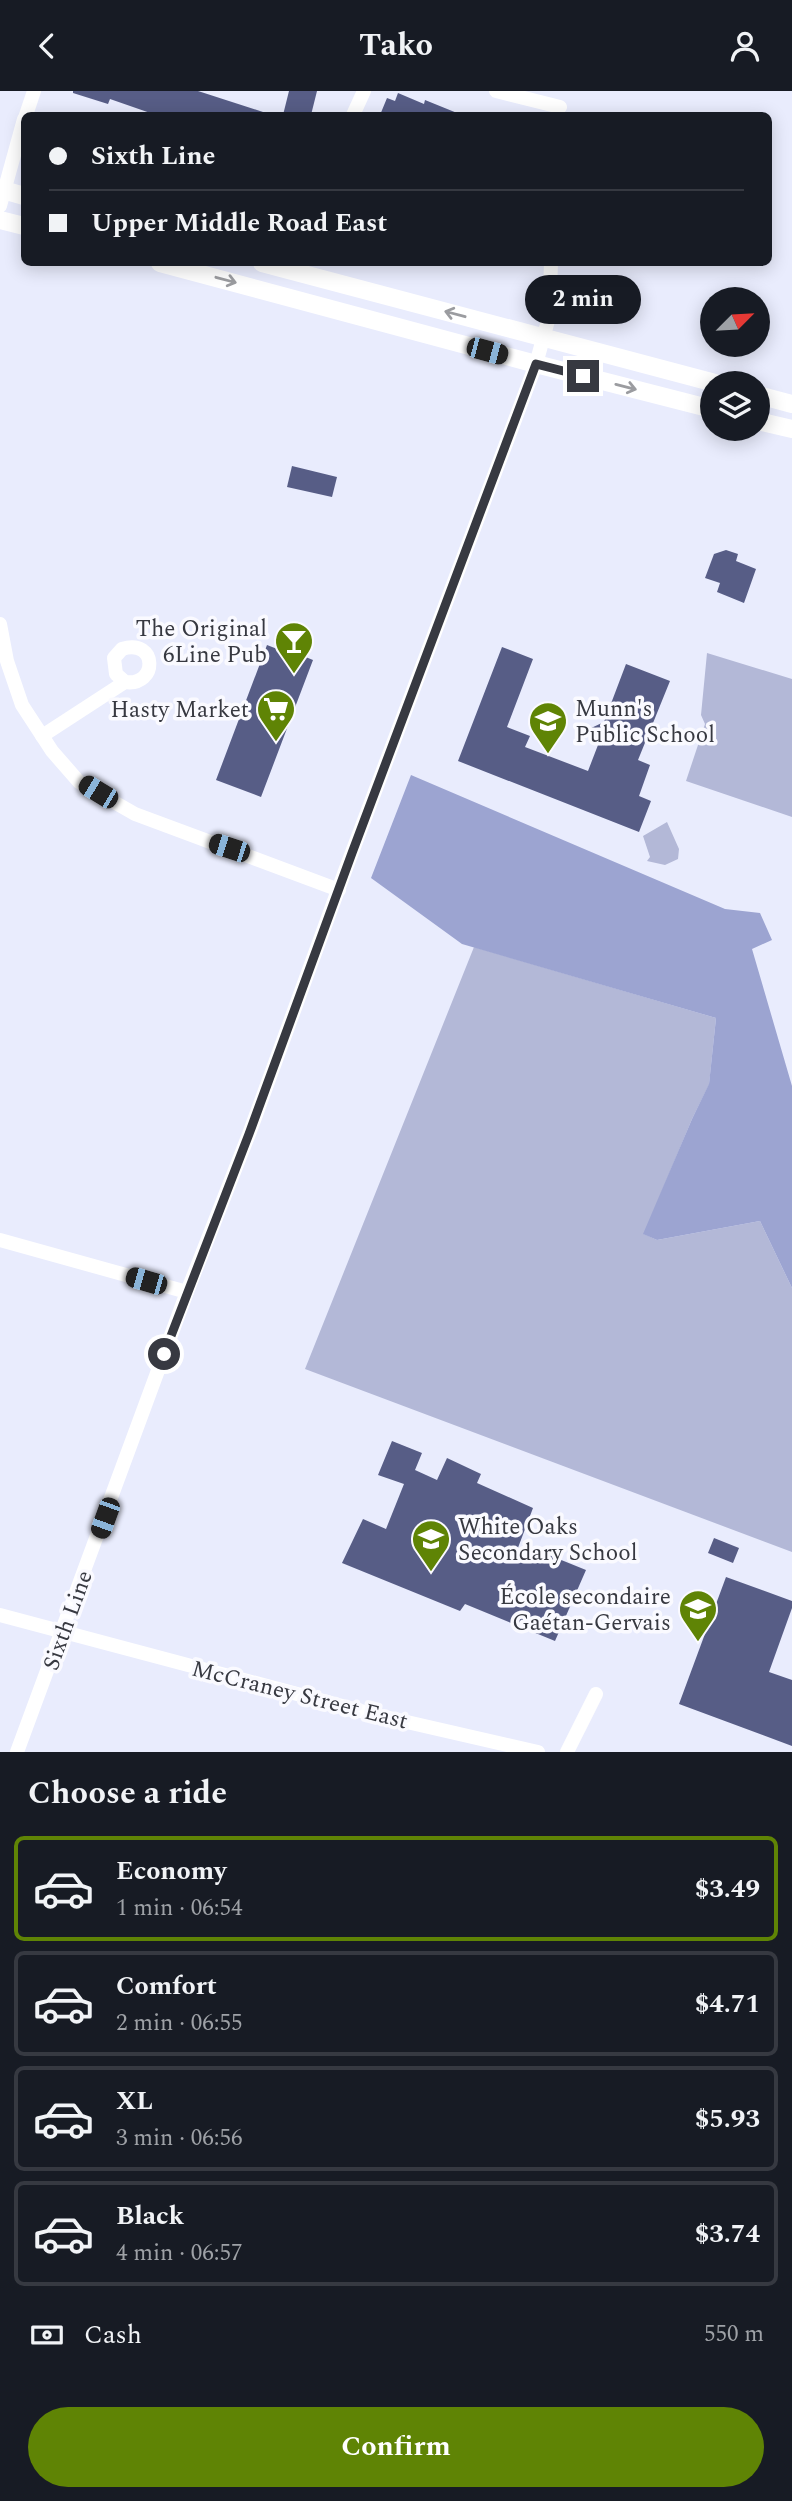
<!DOCTYPE html>
<html lang="en">
<head>
<meta charset="utf-8">
<style>
	:root { --surface:#171b24; --page:#20242c; --text:#f1f3f6; --muted:#9ea1a6; --line:#363941; --accent:#5f8405 }
	body { margin:0; font-family:Spectral,serif; background:var(--page); color:var(--text); height:100vh; display:flex; flex-direction:column; font-size:26px; white-space:nowrap }
	* { box-sizing:border-box; margin:0 }
	p { font-size:23px; color:var(--muted) }
	.icon { flex:none; width:38px; height:38px; fill:none; stroke:currentColor; stroke-width:2; stroke-linecap:round; stroke-linejoin:round }
	.map { position:relative; height:1661px; overflow:hidden }
	.panel { display:flex; flex-direction:column; background:var(--surface); flex:1 }
	.panel>* { flex:none }
	.top-card { position:absolute; left:21px; top:21px; width:751px; height:154px; border-radius:10px; box-shadow:0 4px 18px #0003; display:grid; align-content:center; height:154px; padding:0 28px; background:var(--surface) }
	.needle { width:46px; rotate:66deg }
	.fabs { position:absolute; left:700px; top:196px; display:grid; gap:14px }
	.fabs a { display:grid; place-items:center; width:70px; height:70px; border-radius:50%; background:var(--surface); box-shadow:0 4px 18px #0003; font-size:35px }
	.end { position:absolute; width:32px; height:32px; margin:-16px; border:9px solid #373941; background:#fff; box-shadow:0 0 0 4px #fff }
	.from { border-radius:50% }
	.bubble { position:absolute; height:49px; border-radius:24px; background:var(--surface); box-shadow:0 4px 18px #0003; font-size:23px; font-weight:700; line-height:49px; text-align:center }
	.car { position:absolute; width:21px; height:42px; margin:-21px -10px; border-radius:9px; box-shadow:0 0 5px 2px #0007; background:linear-gradient(#222 24%,#8ab4d8 0 40%,#222 0 76%,#8ab4d8 0 86%,#222 0) }
	.top-card b { display:flex; align-items:center; gap:24px; height:66px; font-size:26px }
	.top-card b+b { border-top:2px solid var(--line) }
	.top-card i { width:18px; height:18px; background:var(--text) }
	ul { padding:0; list-style:none }
	li { display:flex; align-items:center; gap:21px; height:105px; margin:0 14px 10px; padding:0 14px; border:4px solid var(--line); border-radius:10px }
	li div { flex:1 }
	li b { display:block; font-size:26px }
	li em { font-style:normal; font-weight:700 }
	li.current { border-color:var(--accent) }
	li>.icon { width:63px; height:63px; stroke-width:1.5 }
	h2 { padding:0 28px; font-size:32px; line-height:84px }
	.pay { display:flex; align-items:center; gap:18px; height:77px; padding:0 28px; font-size:26px }
	.pay p { margin-inline-start:auto }
	.button { display:flex; gap:14px; margin-top:auto; padding:14px 28px }
	.button a { flex:1; height:80px; border-radius:42px; background:var(--accent); color:#fff; font-size:28px; font-weight:700; line-height:80px; text-align:center }
	header { display:flex; justify-content:space-between; align-items:center; height:91px; padding:0 28px; background:var(--surface); font-size:32px; font-weight:700 }
	.map>svg:first-child { display:block }
	.green { fill:#b3b8d7 }
	.forest { fill:#9ca4d1 }
	.building { fill:#575d86 }
	.lines { fill:none; stroke-linecap:round; stroke-linejoin:round }
	.minor { stroke:#fff; stroke-width:14 }
	.major { stroke:#fff; stroke-width:18 }
	.oneway { stroke:#9b9ca0 }
	.route { stroke:#373941; stroke-width:9 }
	.labels { text-anchor:middle; stroke-width:7; stroke-linejoin:round; paint-order:stroke }
	.poi-label { font-size:23px; fill:#373941; stroke:#fafaff; text-anchor:end }
	.street-label { font-size:23px; fill:#373941; stroke:#fafaff }
</style>
</head>
<body>
<header><svg class="icon" aria-label="back" viewBox="0 0 24 24"><path d="M15 5l-7 7 7 7"/></svg>Tako<svg class="icon" aria-label="person" viewBox="0 0 24 24"><circle cx="12" cy="8" r="4"/><path d="M4 21q1-7 8-7t8 7"/></svg></header>
<div class="map">
<svg width="792" height="1661" viewBox="0 0 792 1661">
	<rect width="100%" height="100%" fill="#e9ecfd"/>
	<g class="green">
		<path d="M707 562 792 588V726L686 690 705 633 701 624Z"/>
		<path d="M667 731 679 758 678 768 665 774 647 770 650 766 643 745Z"/>
		<path d="M474 856 716 927 709 994 692 1028 644 1143 657 1149 760 1130 792 1197V1461L305 1278Z"/>
	</g>
	<path class="forest" d="M411 684 725 818 760 822 772 849 752 858 792 995V1197L760 1130 657 1149 643 1143 692 1028 709 993 716 927 462 853 371 787Z"/>
	<g class="building">
		<path d="M73 0H198L266 22V24H189L180 22 178 24 168 21 167 24H156L110 8 108 13 73 2Z"/>
		<path d="M289 0H317L311 24H283Z"/>
		<path d="M398 2 424 13 425 9 462 24H380L387 7 395 10Z"/>
		<path d="M292 375 337 386 332 406 287 396Z"/>
		<path d="M726 459 738 463 736 470 756 478 744 512 717 501 720 492 705 487 714 463Z"/>
		<path d="M267 554 285 561 286 558 313 569 261 706 216 689Z"/>
		<path d="M502 556 533 568 507 636 530 645 525 656 588 680 598 654 589 638 604 631 626 573 670 590 638 669 650 674 639 705 651 710 639 741 458 670Z"/>
		<path d="M392 1350 422 1362 415 1379 437 1389 447 1367 481 1383 477 1392 533 1417 516 1462 535 1471 539 1460 586 1479 555 1550 465 1513 460 1520 342 1472 363 1428 386 1438 404 1393 378 1384Z"/>
		<path d="M714 1447 739 1457 733 1472 708 1462Z"/>
		<path d="M726 1486 792 1510V1517L769 1581 792 1589V1655L679 1613Z"/>
	</g>
	<g class="lines">
		<g class="minor">
			<path d="M496 0 560 16"/>
			<path d="M26 24 34 0"/>
			<path d="M353 24 364 0"/>
			<path d="M0 115 24 28"/>
			<path d="M0 533 7 570 22 614 52 660 79 691 135 723 339 799"/>
			<path d="M42 645 125 591C158 596 158 547 122 558L114 567 116 583 125 591"/>
			<path d="M0 1149 187 1201"/>
			<path d="M0 1524 372 1623 538 1661"/>
			<path d="M17 1661 187 1201 249 1043 345 780 536 273 549 226 551 172"/>
			<path d="M567 1661 596 1603"/>
		</g>
		<g class="major">
			<path d="M0 98 24 105"/>
			<path d="M0 129 24 135"/>
			<path d="M160 172 536 273 712 318"/>
			<path d="M262 172 715 292"/>
			<path d="M758 304 792 313"/>
			<path d="M758 330 792 338"/>
		</g>
	</g>
	<defs><path id="oneway-shaft" d="M-6 0H5M1.5-3L5.5 0L1.5 3" fill="none" stroke-width="1.6" stroke-linecap="round" stroke-linejoin="round" transform="scale(1.75)"/></defs>
	<g class="oneway">
		<use href="#oneway-shaft" transform="translate(226 189) rotate(15)"/>
		<use href="#oneway-shaft" transform="translate(455 223) rotate(-165)"/>
		<use href="#oneway-shaft" transform="translate(626 296) rotate(14)"/>
	</g>
	<g class="lines">
		<path class="route" d="M164 1263 249 1043 352 762 536 273 583 285"/>
	</g>
	<defs>
		<symbol id="bar-pin" viewBox="-11 -11 22 30"><path d="M0 17L-7.5 6A9.5 9.5 0 1 1 7.5 6Z" fill="#5f8405" stroke="#fafaff"/><path d="M-6-5H6L.8 .8V4.5H3.5V6h-7V4.5H-.8V.8Z" fill="#fff"/></symbol>
		<symbol id="supermarket-pin" viewBox="-11 -11 22 30"><path d="M0 17L-7.5 6A9.5 9.5 0 1 1 7.5 6Z" fill="#5f8405" stroke="#fafaff"/><path d="M-6-5.5h2.5l.6 2H6L4.5 2H-2.5L-4.4-4H-6ZM-1.5 3.2a1.3 1.3 0 1 0 .1 0ZM3 3.2a1.3 1.3 0 1 0 .1 0Z" fill="#fff"/></symbol>
		<symbol id="school-pin" viewBox="-11 -11 22 30"><path d="M0 17L-7.5 6A9.5 9.5 0 1 1 7.5 6Z" fill="#5f8405" stroke="#fafaff"/><path d="M0-5L7-2L0 1L-7-2ZM-4 1L0 2.5L4 1V4Q0 6-4 4Z" fill="#fff"/></symbol>
	</defs>
	<g fill-rule="evenodd">
		<use href="#bar-pin" x="272" y="528" width="44" height="60"/>
		<use href="#supermarket-pin" x="254" y="596" width="44" height="60"/>
		<use href="#school-pin" x="526" y="608" width="44" height="60"/>
		<use href="#school-pin" x="409" y="1426" width="44" height="60"/>
		<use href="#school-pin" x="676" y="1496" width="44" height="60"/>
	</g>
	<g class="labels">
		<g class="poi-label">
			<text x="267" y="545">The Original<tspan x="267" dy="26">6Line Pub</tspan></text>
			<text x="575" y="625" text-anchor="start">Munn's<tspan x="575" dy="26">Public School</tspan></text>
			<text x="249" y="626">Hasty Market</text>
			<text x="458" y="1443" text-anchor="start">White Oaks<tspan x="458" dy="26">Secondary School</tspan></text>
			<text x="671" y="1513">École secondaire<tspan x="671" dy="26">Gaétan-Gervais</tspan></text>
		</g>
		<g class="street-label">
			<text transform="translate(67 1529) rotate(-70)" y="8">Sixth Line</text>
			<text transform="translate(300 1603) rotate(14)" y="8">McCraney Street East</text>
		</g>
	</g>
</svg>
<div class="fabs">
<a><svg class="needle" viewBox="-14 -14 28 28"><path d="M0-13l5 13h-10z" fill="#e53935"/><path d="M0 13l5-13h-10z" fill="#9ea1a6"/></svg></a>
<a><svg class="icon" aria-label="layers" viewBox="0 0 24 24"><path d="M12 4l9 5-9 5-9-5zM3 14l9 5 9-5"/></svg></a>
</div>
<i class="end from" style="left:164px;top:1263px"></i>
<i class="end" style="left:583px;top:285px"></i>
<div class="bubble" style="left:525px;top:184px;width:116px">2 min</div>
<i class="car" style="left:487px;top:260px;rotate:105deg"></i>
<i class="car" style="left:98px;top:701px;rotate:301deg"></i>
<i class="car" style="left:229px;top:757px;rotate:288deg"></i>
<i class="car" style="left:146px;top:1190px;rotate:286deg"></i>
<i class="car" style="left:105px;top:1427px;rotate:200deg"></i>
<div class="top-card">
<b><i class="from"></i>Sixth Line</b>
<b><i></i>Upper Middle Road East</b>
</div>
</div>
<section class="panel">
<h2>Choose a ride</h2>
<ul>
<li class="current"><svg class="icon" aria-label="car" viewBox="0 0 24 24"><path d="M5 17H2v-5l4-1 3-4h7l3 4 3 1v5h-3M9 17h6M6 11h13"/><circle cx="7" cy="17" r="2"/><circle cx="17" cy="17" r="2"/></svg><div><b>Economy</b><p>1 min · 06:54</p></div><em>$3.49</em></li>
<li><svg class="icon" aria-label="car" viewBox="0 0 24 24"><path d="M5 17H2v-5l4-1 3-4h7l3 4 3 1v5h-3M9 17h6M6 11h13"/><circle cx="7" cy="17" r="2"/><circle cx="17" cy="17" r="2"/></svg><div><b>Comfort</b><p>2 min · 06:55</p></div><em>$4.71</em></li>
<li><svg class="icon" aria-label="car" viewBox="0 0 24 24"><path d="M5 17H2v-5l4-1 3-4h7l3 4 3 1v5h-3M9 17h6M6 11h13"/><circle cx="7" cy="17" r="2"/><circle cx="17" cy="17" r="2"/></svg><div><b>XL</b><p>3 min · 06:56</p></div><em>$5.93</em></li>
<li><svg class="icon" aria-label="car" viewBox="0 0 24 24"><path d="M5 17H2v-5l4-1 3-4h7l3 4 3 1v5h-3M9 17h6M6 11h13"/><circle cx="7" cy="17" r="2"/><circle cx="17" cy="17" r="2"/></svg><div><b>Black</b><p>4 min · 06:57</p></div><em>$3.74</em></li>
</ul>
<div class="pay"><svg class="icon" aria-label="cash" viewBox="0 0 24 24"><path d="M3 7h18v10H3z"/><circle cx="12" cy="12" r="2"/></svg>Cash<p>550 m</p></div>
<div class="button"><a>Confirm</a></div>
</section>
</body>
</html>
